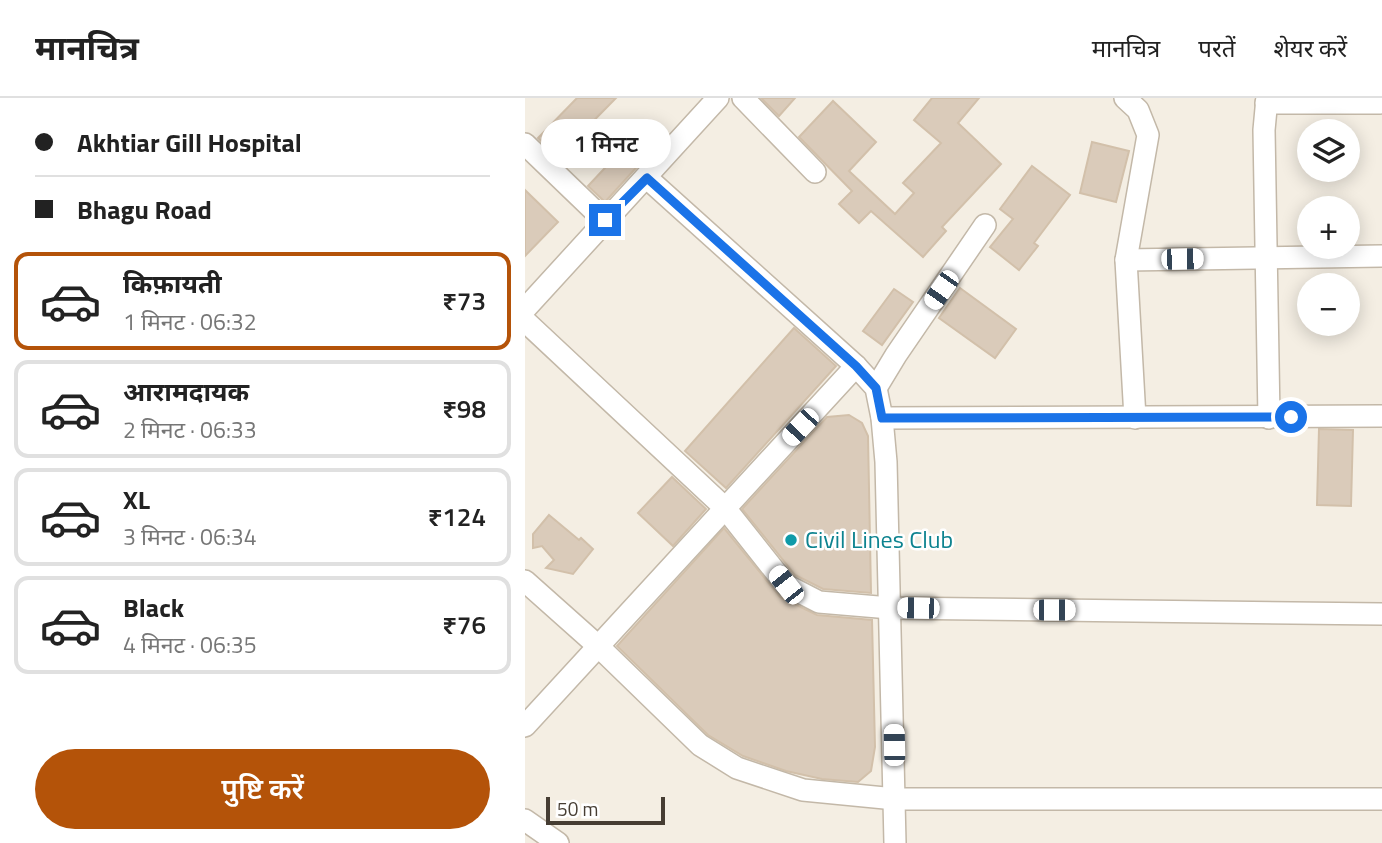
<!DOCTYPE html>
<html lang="hi">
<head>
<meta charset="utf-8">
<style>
	:root { --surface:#fff; --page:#f2f2f2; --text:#222; --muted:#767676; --line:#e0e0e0; --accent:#b45309 }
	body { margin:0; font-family:"Titillium Web","Noto Sans Devanagari",sans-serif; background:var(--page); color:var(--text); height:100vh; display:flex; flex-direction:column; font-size:26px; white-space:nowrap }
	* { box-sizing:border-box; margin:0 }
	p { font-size:23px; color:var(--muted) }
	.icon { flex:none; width:38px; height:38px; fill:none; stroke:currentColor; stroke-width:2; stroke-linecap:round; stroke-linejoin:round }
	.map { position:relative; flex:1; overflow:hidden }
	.drawer { display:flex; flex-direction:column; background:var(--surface); width:525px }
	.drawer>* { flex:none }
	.hud { display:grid; align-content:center; height:154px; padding:0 35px; background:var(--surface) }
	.buttons { position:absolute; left:772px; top:21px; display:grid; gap:14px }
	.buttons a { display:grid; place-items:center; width:63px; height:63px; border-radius:50%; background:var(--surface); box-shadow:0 4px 18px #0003; font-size:35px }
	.scale { position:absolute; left:21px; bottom:18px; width:119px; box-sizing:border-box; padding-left:7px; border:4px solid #463d33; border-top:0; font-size:19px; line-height:24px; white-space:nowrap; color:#463d33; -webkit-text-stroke:5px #fff; paint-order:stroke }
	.end { position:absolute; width:32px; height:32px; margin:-16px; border:9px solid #1a73e8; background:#fff; box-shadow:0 0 0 4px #fff }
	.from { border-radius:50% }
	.bubble { position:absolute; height:49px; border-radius:24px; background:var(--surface); box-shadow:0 4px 18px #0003; font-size:23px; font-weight:600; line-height:49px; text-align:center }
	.car { position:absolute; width:21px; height:42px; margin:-21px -10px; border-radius:9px; box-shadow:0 0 5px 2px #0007; background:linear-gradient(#fff 24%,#345 0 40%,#fff 0 76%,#345 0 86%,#fff 0) }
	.hud b { display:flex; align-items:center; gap:24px; height:66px; font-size:26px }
	.hud b+b { border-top:2px solid var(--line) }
	.hud i { width:18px; height:18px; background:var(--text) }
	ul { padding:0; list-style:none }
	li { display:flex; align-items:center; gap:21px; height:98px; margin:0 14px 10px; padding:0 21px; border:4px solid var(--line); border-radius:14px }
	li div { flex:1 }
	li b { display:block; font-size:26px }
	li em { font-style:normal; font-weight:600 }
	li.on { border-color:var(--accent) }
	li>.icon { width:63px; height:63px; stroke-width:1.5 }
	.cta { display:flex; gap:14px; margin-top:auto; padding:14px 35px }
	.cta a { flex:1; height:80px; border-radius:42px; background:var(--accent); color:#fff; font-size:28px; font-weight:600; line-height:80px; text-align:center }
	header { display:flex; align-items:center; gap:42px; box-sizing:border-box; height:98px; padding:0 35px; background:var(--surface); border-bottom:2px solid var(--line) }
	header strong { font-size:33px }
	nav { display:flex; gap:38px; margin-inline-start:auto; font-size:24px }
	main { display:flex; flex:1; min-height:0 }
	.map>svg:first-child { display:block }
	.building { fill:#dacbba; stroke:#d2c0aa; stroke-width:2 }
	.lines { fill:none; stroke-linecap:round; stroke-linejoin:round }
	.minor-casing { stroke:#c3b8a8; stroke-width:24 }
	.minor { stroke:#fff; stroke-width:21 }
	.route { stroke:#1a73e8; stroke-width:9 }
	.culture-dot { fill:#0f9aa8; stroke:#fff; stroke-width:2.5 }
	.labels { text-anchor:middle; stroke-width:5; stroke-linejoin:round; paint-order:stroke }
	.culture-label { font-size:24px; fill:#0d838f; stroke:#fff; text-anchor:start }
</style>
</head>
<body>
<header>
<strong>मानचित्र</strong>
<nav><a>मानचित्र</a><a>परतें</a><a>शेयर करें</a></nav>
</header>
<main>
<section class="drawer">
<div class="hud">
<b><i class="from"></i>Akhtiar Gill Hospital</b>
<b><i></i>Bhagu Road</b>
</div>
<ul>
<li class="on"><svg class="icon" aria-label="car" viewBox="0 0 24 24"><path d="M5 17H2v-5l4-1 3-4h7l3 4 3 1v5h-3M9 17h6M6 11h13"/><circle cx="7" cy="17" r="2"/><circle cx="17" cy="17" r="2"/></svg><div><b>किफ़ायती</b><p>1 मिनट · 06:32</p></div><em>₹73</em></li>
<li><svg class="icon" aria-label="car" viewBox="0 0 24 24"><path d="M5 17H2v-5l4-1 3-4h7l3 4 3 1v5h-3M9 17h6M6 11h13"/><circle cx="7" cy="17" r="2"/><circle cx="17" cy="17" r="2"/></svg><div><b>आरामदायक</b><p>2 मिनट · 06:33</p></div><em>₹98</em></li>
<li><svg class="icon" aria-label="car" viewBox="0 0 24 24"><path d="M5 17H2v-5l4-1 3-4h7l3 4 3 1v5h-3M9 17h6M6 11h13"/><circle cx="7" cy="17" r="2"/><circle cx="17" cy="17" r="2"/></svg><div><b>XL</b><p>3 मिनट · 06:34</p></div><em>₹124</em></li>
<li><svg class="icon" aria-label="car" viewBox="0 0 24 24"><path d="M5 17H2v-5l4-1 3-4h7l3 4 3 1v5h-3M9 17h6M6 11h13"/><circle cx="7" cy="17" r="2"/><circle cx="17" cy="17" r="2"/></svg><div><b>Black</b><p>4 मिनट · 06:35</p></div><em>₹76</em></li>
</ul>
<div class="cta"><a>पुष्टि करें</a></div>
</section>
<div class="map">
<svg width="857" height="745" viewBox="0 0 857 745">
	<rect width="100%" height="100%" fill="#f4eee3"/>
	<g class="building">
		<path d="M52 0H91L33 59 13 40Z"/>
		<path d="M236 0H270L254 18Z"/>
		<path d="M407 0H454L433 25 476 66 417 129 421 133 398 159 346 113 334 125 314 106 327 93 274 39 308 3 351 44 324 73 370 116 389 95 378 85 416 45 389 22Z"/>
		<path d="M124 23 140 38 80 104 63 88Z"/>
		<path d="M567 44 604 53 591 104 555 95Z"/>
		<path d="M507 68 545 97 509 145 513 148 494 172 465 149 488 121 475 111Z"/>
		<path d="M0 92 33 124 0 158Z"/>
		<path d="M435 190 491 231 470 260 414 220Z"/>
		<path d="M369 191 388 204 357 247 338 233Z"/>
		<path d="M269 230 311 268 201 390 160 353Z"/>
		<path d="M324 317 337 325 343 338 346 495 298 491 270 477 217 411 302 319Z"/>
		<path d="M794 331 828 332 826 408 792 407Z"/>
		<path d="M147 379 181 411 148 448 113 415Z"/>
		<path d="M24 417 54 442 56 440 68 451 48 476 21 470 29 462 17 448 8 450V436Z"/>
		<path d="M199 430 255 499 292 517 347 522 350 649 346 673 333 684 297 681 261 673 218 658 183 637 92 548Z"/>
	</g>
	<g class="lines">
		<defs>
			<g id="minor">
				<path d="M218 0 290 74"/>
				<path d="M600 0 613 12 623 37 601 162 610 320"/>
				<path d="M742 0 739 32 744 320"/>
				<path d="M741 5H855"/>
				<path d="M0 46 80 123"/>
				<path d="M122 80 331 268 351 290 357 320 361 364 370 745"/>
				<path d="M601 162 857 158"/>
				<path d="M0 211 193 0"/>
				<path d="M0 223 200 410 261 487 294 504 365 510 857 516"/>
				<path d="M351 290 371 257 460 127"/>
				<path d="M357 320 857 318"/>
				<path d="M0 483 73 548 175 647 212 670 278 692 370 701H857"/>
				<path d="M0 628 331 268"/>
				<path d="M0 722 33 745"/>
			</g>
		</defs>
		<use href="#minor" class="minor-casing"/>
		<use href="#minor" class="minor"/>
	</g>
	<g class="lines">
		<path class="route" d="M80 122 122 80 331 268 351 290 357 320 766 319"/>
	</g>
	<circle class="culture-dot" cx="266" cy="442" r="7"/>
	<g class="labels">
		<g class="culture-label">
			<text x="280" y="450">Civil Lines Club</text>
		</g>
	</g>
</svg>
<div class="buttons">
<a><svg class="icon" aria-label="layers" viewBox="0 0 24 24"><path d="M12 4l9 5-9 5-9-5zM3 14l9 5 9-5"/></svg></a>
<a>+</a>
<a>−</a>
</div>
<div class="scale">50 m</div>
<i class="end from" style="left:766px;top:319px"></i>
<i class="end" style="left:80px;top:122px"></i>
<div class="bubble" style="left:16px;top:21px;width:130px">1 मिनट</div>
<i class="car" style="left:657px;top:161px;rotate:89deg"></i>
<i class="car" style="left:416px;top:192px;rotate:215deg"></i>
<i class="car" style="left:275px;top:329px;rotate:223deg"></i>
<i class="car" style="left:261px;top:487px;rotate:322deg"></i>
<i class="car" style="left:393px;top:510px;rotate:271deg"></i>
<i class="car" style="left:529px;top:512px;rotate:90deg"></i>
<i class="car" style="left:369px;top:647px;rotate:359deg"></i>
</div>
</main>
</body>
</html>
